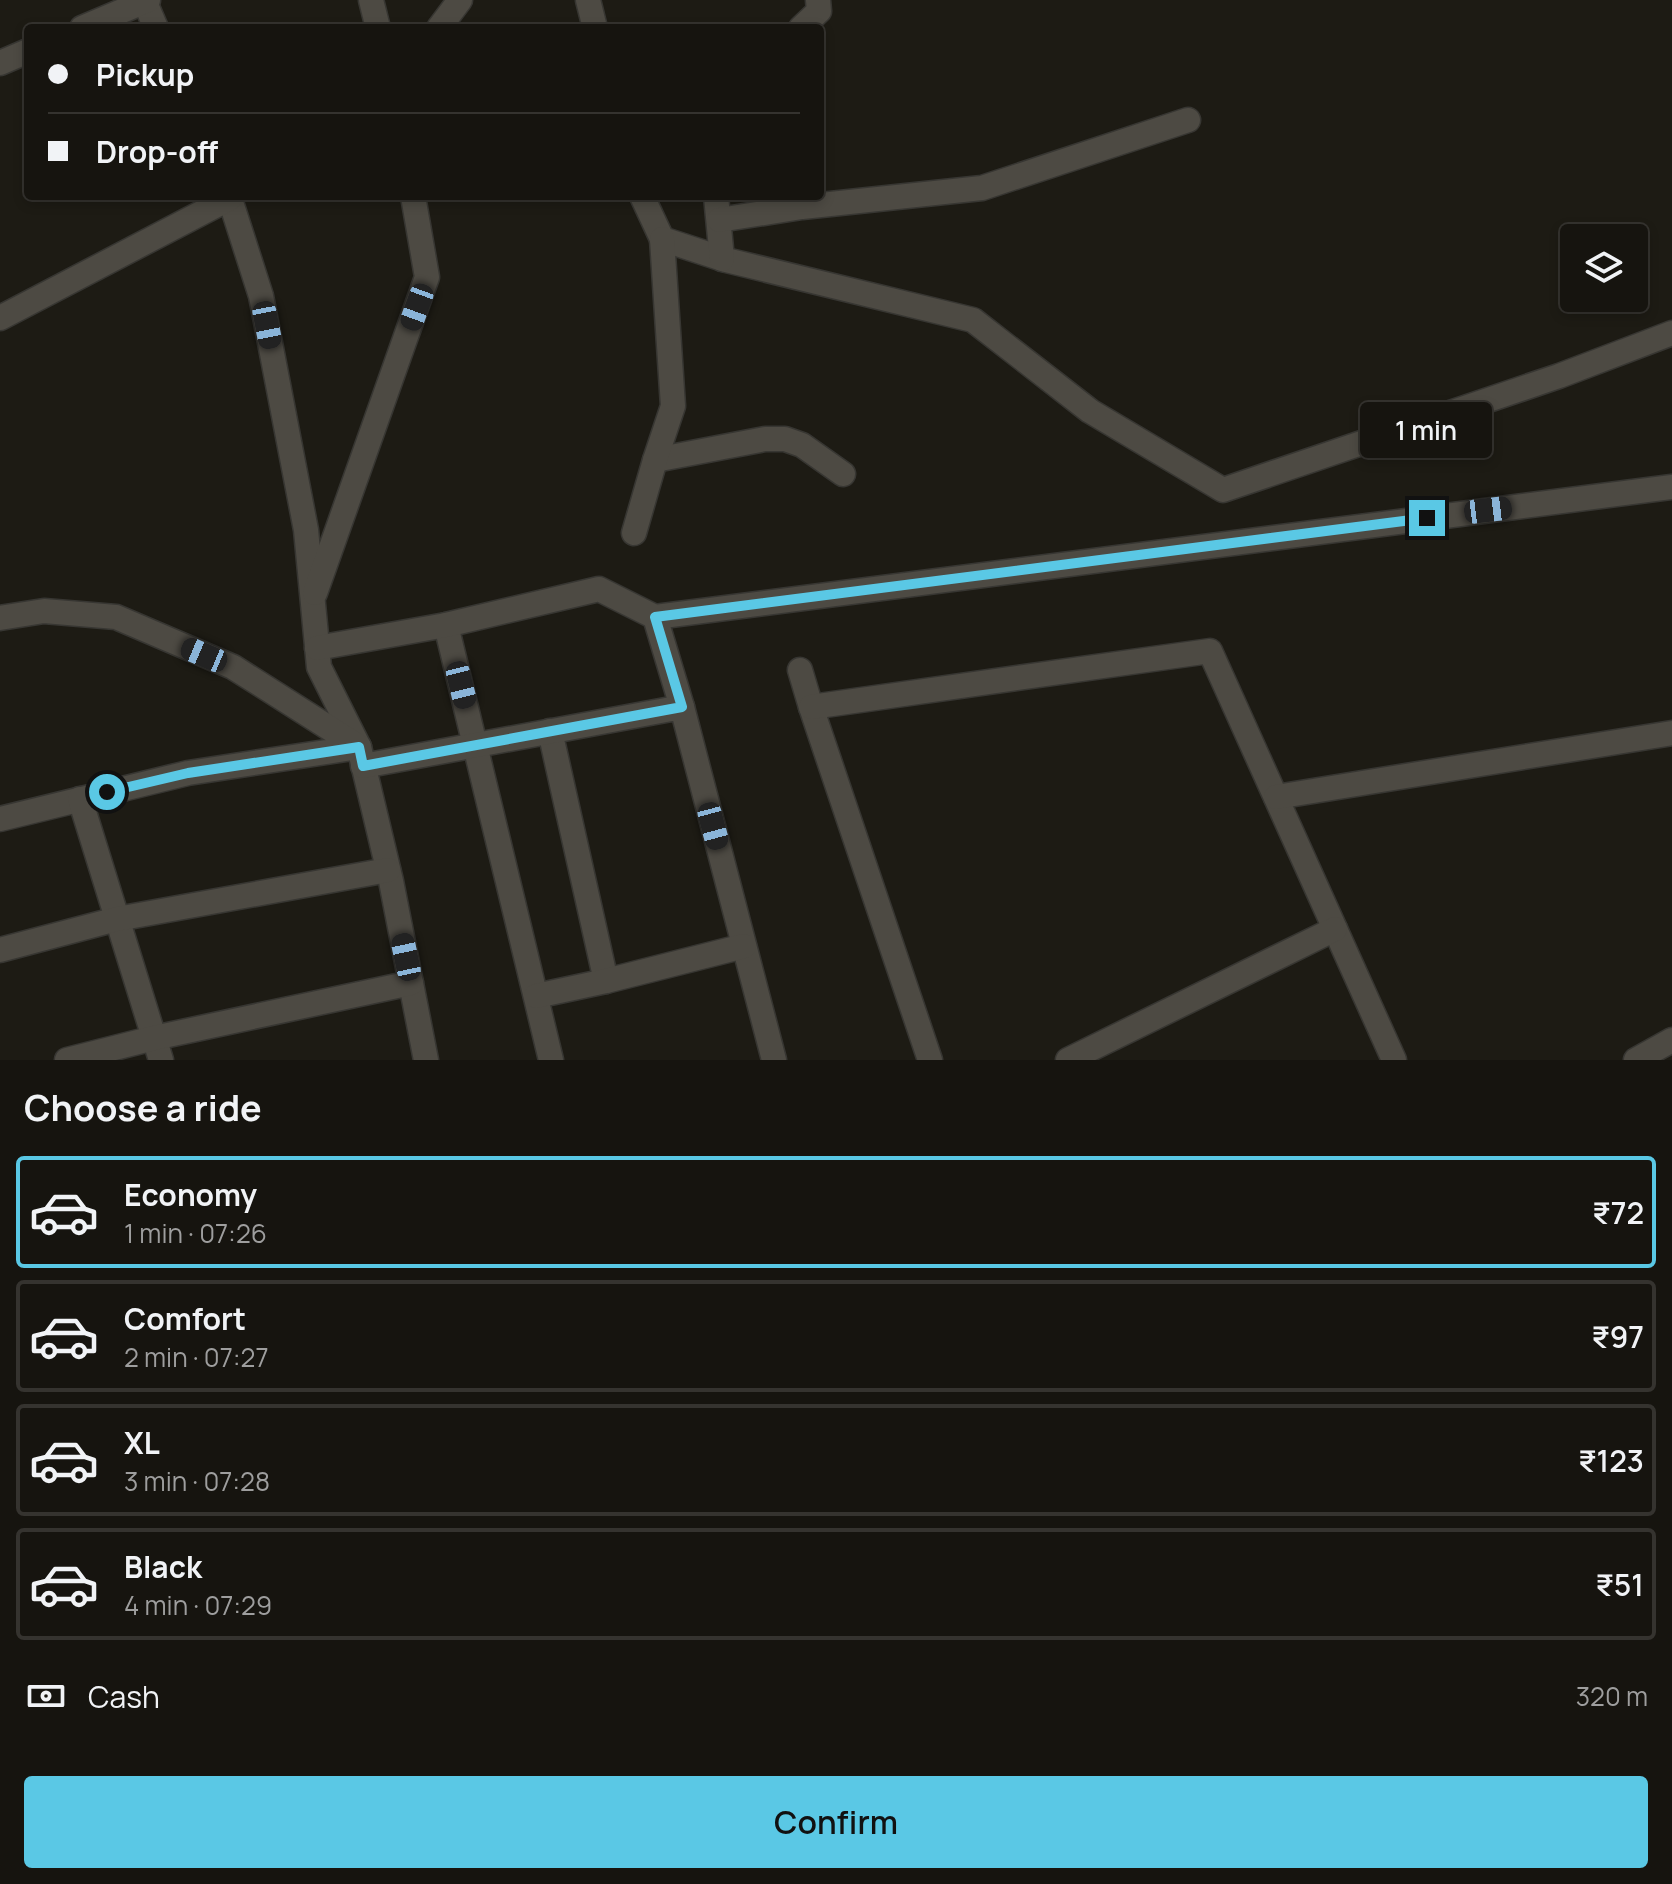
<!DOCTYPE html>
<html lang="en">
<head>
<meta charset="utf-8">
<style>
	:root { --surface:#16140f; --page:#1f1d18; --text:#f1f3f6; --muted:#9e9e9e; --line:#35332f; --accent:#5ac8e5 }
	body { margin:0; font-family:Manrope,sans-serif; background:var(--page); color:var(--text); height:100vh; display:flex; flex-direction:column; font-size:30px; white-space:nowrap }
	* { box-sizing:border-box; margin:0 }
	p { font-size:26px; color:var(--muted) }
	.icon { flex:none; width:44px; height:44px; fill:none; stroke:currentColor; stroke-width:2; stroke-linecap:round; stroke-linejoin:round }
	.map { position:relative; height:1060px; overflow:hidden }
	.drawer { display:flex; flex-direction:column; background:var(--surface); flex:1 }
	.drawer>* { flex:none }
	.hud { position:absolute; left:24px; top:24px; width:800px; height:176px; border-radius:8px; box-shadow:0 4px 12px #0003,0 0 0 2px var(--line); display:grid; align-content:center; height:176px; padding:0 24px; background:var(--surface) }
	.buttons { position:absolute; left:1560px; top:224px; display:grid; gap:16px }
	.buttons a { display:grid; place-items:center; width:88px; height:88px; border-radius:8px; background:var(--surface); box-shadow:0 4px 12px #0003,0 0 0 2px var(--line); font-size:40px }
	.end { position:absolute; width:36px; height:36px; margin:-18px; border:10px solid #5ac8e5; background:#111; box-shadow:0 0 0 4px #111 }
	.from { border-radius:50% }
	.bubble { position:absolute; height:56px; border-radius:8px; background:var(--surface); box-shadow:0 4px 12px #0003,0 0 0 2px var(--line); font-size:26px; font-weight:600; line-height:56px; text-align:center }
	.car { position:absolute; width:24px; height:48px; margin:-24px -12px; border-radius:10px; box-shadow:0 0 6px 2px #0007; background:linear-gradient(#222 24%,#8ab4d8 0 40%,#222 0 76%,#8ab4d8 0 86%,#222 0) }
	.hud b { display:flex; align-items:center; gap:28px; height:76px; font-size:30px }
	.hud b+b { border-top:2px solid var(--line) }
	.hud i { width:20px; height:20px; background:var(--text) }
	ul { padding:0; list-style:none }
	li { display:flex; align-items:center; gap:24px; height:112px; margin:0 16px 12px; padding:0 8px; border:4px solid var(--line); border-radius:8px }
	li div { flex:1 }
	li b { display:block; font-size:30px }
	li em { font-style:normal; font-weight:600 }
	li.active { border-color:var(--accent) }
	li>.icon { width:72px; height:72px; stroke-width:1.5 }
	h2 { padding:0 24px; font-size:36px; line-height:96px }
	.pay { display:flex; align-items:center; gap:20px; height:88px; padding:0 24px; font-size:30px }
	.pay p { margin-inline-start:auto }
	.action { display:flex; gap:16px; margin-top:auto; padding:16px 24px }
	.action a { flex:1; height:92px; border-radius:8px; background:var(--accent); color:#111; font-size:32px; font-weight:600; line-height:92px; text-align:center }
	.map>svg:first-child { display:block }
	.lines { fill:none; stroke-linecap:round; stroke-linejoin:round }
	.minor-casing { stroke:#373632; stroke-width:27 }
	.minor { stroke:#4d4a43; stroke-width:24 }
	.route { stroke:#5ac8e5; stroke-width:10 }
</style>
</head>
<body>
<div class="map">
<svg width="1672" height="1060" viewBox="0 0 1672 1060">
	<rect width="100%" height="100%" fill="#1d1b14"/>
	<g class="lines">
		<defs>
			<g id="minor">
				<path d="M144 0 156 28"/>
				<path d="M371 0 378 28"/>
				<path d="M588 0 595 28"/>
				<path d="M82 28 148 0"/>
				<path d="M439 28 460 0"/>
				<path d="M801 28 819 11 818 0"/>
				<path d="M0 63 28 51"/>
				<path d="M229 196 261 296 306 530 319 667 359 747 391 881 426 1060"/>
				<path d="M642 196 662 239 726 260 973 320 1090 411 1223 490 1559 376 1672 333"/>
				<path d="M716 196 722 259"/>
				<path d="M719 220 802 207 982 188 1188 120"/>
				<path d="M0 318 230 198"/>
				<path d="M655 460 765 439H785L802 445 843 474"/>
				<path d="M634 533 655 460 673 406 662 239"/>
				<path d="M315 593 427 277 413 196"/>
				<path d="M655 617 1672 487"/>
				<path d="M0 618 44 611 116 617 233 667 359 747 188 773 0 819"/>
				<path d="M446 625 551 1060"/>
				<path d="M317 648 446 625 599 589 655 617 682 707"/>
				<path d="M800 670 811 707 930 1060"/>
				<path d="M811 707 1210 651 1394 1060"/>
				<path d="M550 731 606 981"/>
				<path d="M363 766 682 707 774 1060"/>
				<path d="M1276 797 1672 733"/>
				<path d="M80 799 161 1060"/>
				<path d="M0 950 117 919 388 870"/>
				<path d="M536 996 606 981 744 946"/>
				<path d="M67 1060 154 1038 411 983"/>
				<path d="M1068 1060 1335 929"/>
				<path d="M1636 1060 1672 1040"/>
			</g>
		</defs>
		<use href="#minor" class="minor-casing"/>
		<use href="#minor" class="minor"/>
	</g>
	<g class="lines">
		<path class="route" d="M107 792 188 773 359 747 363 766 682 707 655 617 1427 518"/>
	</g>
</svg>
<div class="buttons">
<a><svg class="icon" aria-label="layers" viewBox="0 0 24 24"><path d="M12 4l9 5-9 5-9-5zM3 14l9 5 9-5"/></svg></a>
</div>
<i class="end from" style="left:107px;top:792px"></i>
<i class="end" style="left:1427px;top:518px"></i>
<div class="bubble" style="left:1360px;top:402px;width:132px">1 min</div>
<i class="car" style="left:417px;top:307px;rotate:200deg"></i>
<i class="car" style="left:267px;top:325px;rotate:169deg"></i>
<i class="car" style="left:1488px;top:510px;rotate:83deg"></i>
<i class="car" style="left:204px;top:655px;rotate:293deg"></i>
<i class="car" style="left:461px;top:685px;rotate:166deg"></i>
<i class="car" style="left:713px;top:826px;rotate:165deg"></i>
<i class="car" style="left:406px;top:957px;rotate:348deg"></i>
<div class="hud">
<b><i class="from"></i>Pickup</b>
<b><i></i>Drop-off</b>
</div>
</div>
<section class="drawer">
<h2>Choose a ride</h2>
<ul>
<li class="active"><svg class="icon" aria-label="car" viewBox="0 0 24 24"><path d="M5 17H2v-5l4-1 3-4h7l3 4 3 1v5h-3M9 17h6M6 11h13"/><circle cx="7" cy="17" r="2"/><circle cx="17" cy="17" r="2"/></svg><div><b>Economy</b><p>1 min · 07:26</p></div><em>₹72</em></li>
<li><svg class="icon" aria-label="car" viewBox="0 0 24 24"><path d="M5 17H2v-5l4-1 3-4h7l3 4 3 1v5h-3M9 17h6M6 11h13"/><circle cx="7" cy="17" r="2"/><circle cx="17" cy="17" r="2"/></svg><div><b>Comfort</b><p>2 min · 07:27</p></div><em>₹97</em></li>
<li><svg class="icon" aria-label="car" viewBox="0 0 24 24"><path d="M5 17H2v-5l4-1 3-4h7l3 4 3 1v5h-3M9 17h6M6 11h13"/><circle cx="7" cy="17" r="2"/><circle cx="17" cy="17" r="2"/></svg><div><b>XL</b><p>3 min · 07:28</p></div><em>₹123</em></li>
<li><svg class="icon" aria-label="car" viewBox="0 0 24 24"><path d="M5 17H2v-5l4-1 3-4h7l3 4 3 1v5h-3M9 17h6M6 11h13"/><circle cx="7" cy="17" r="2"/><circle cx="17" cy="17" r="2"/></svg><div><b>Black</b><p>4 min · 07:29</p></div><em>₹51</em></li>
</ul>
<div class="pay"><svg class="icon" aria-label="cash" viewBox="0 0 24 24"><path d="M3 7h18v10H3z"/><circle cx="12" cy="12" r="2"/></svg>Cash<p>320 m</p></div>
<div class="action"><a>Confirm</a></div>
</section>
</body>
</html>
